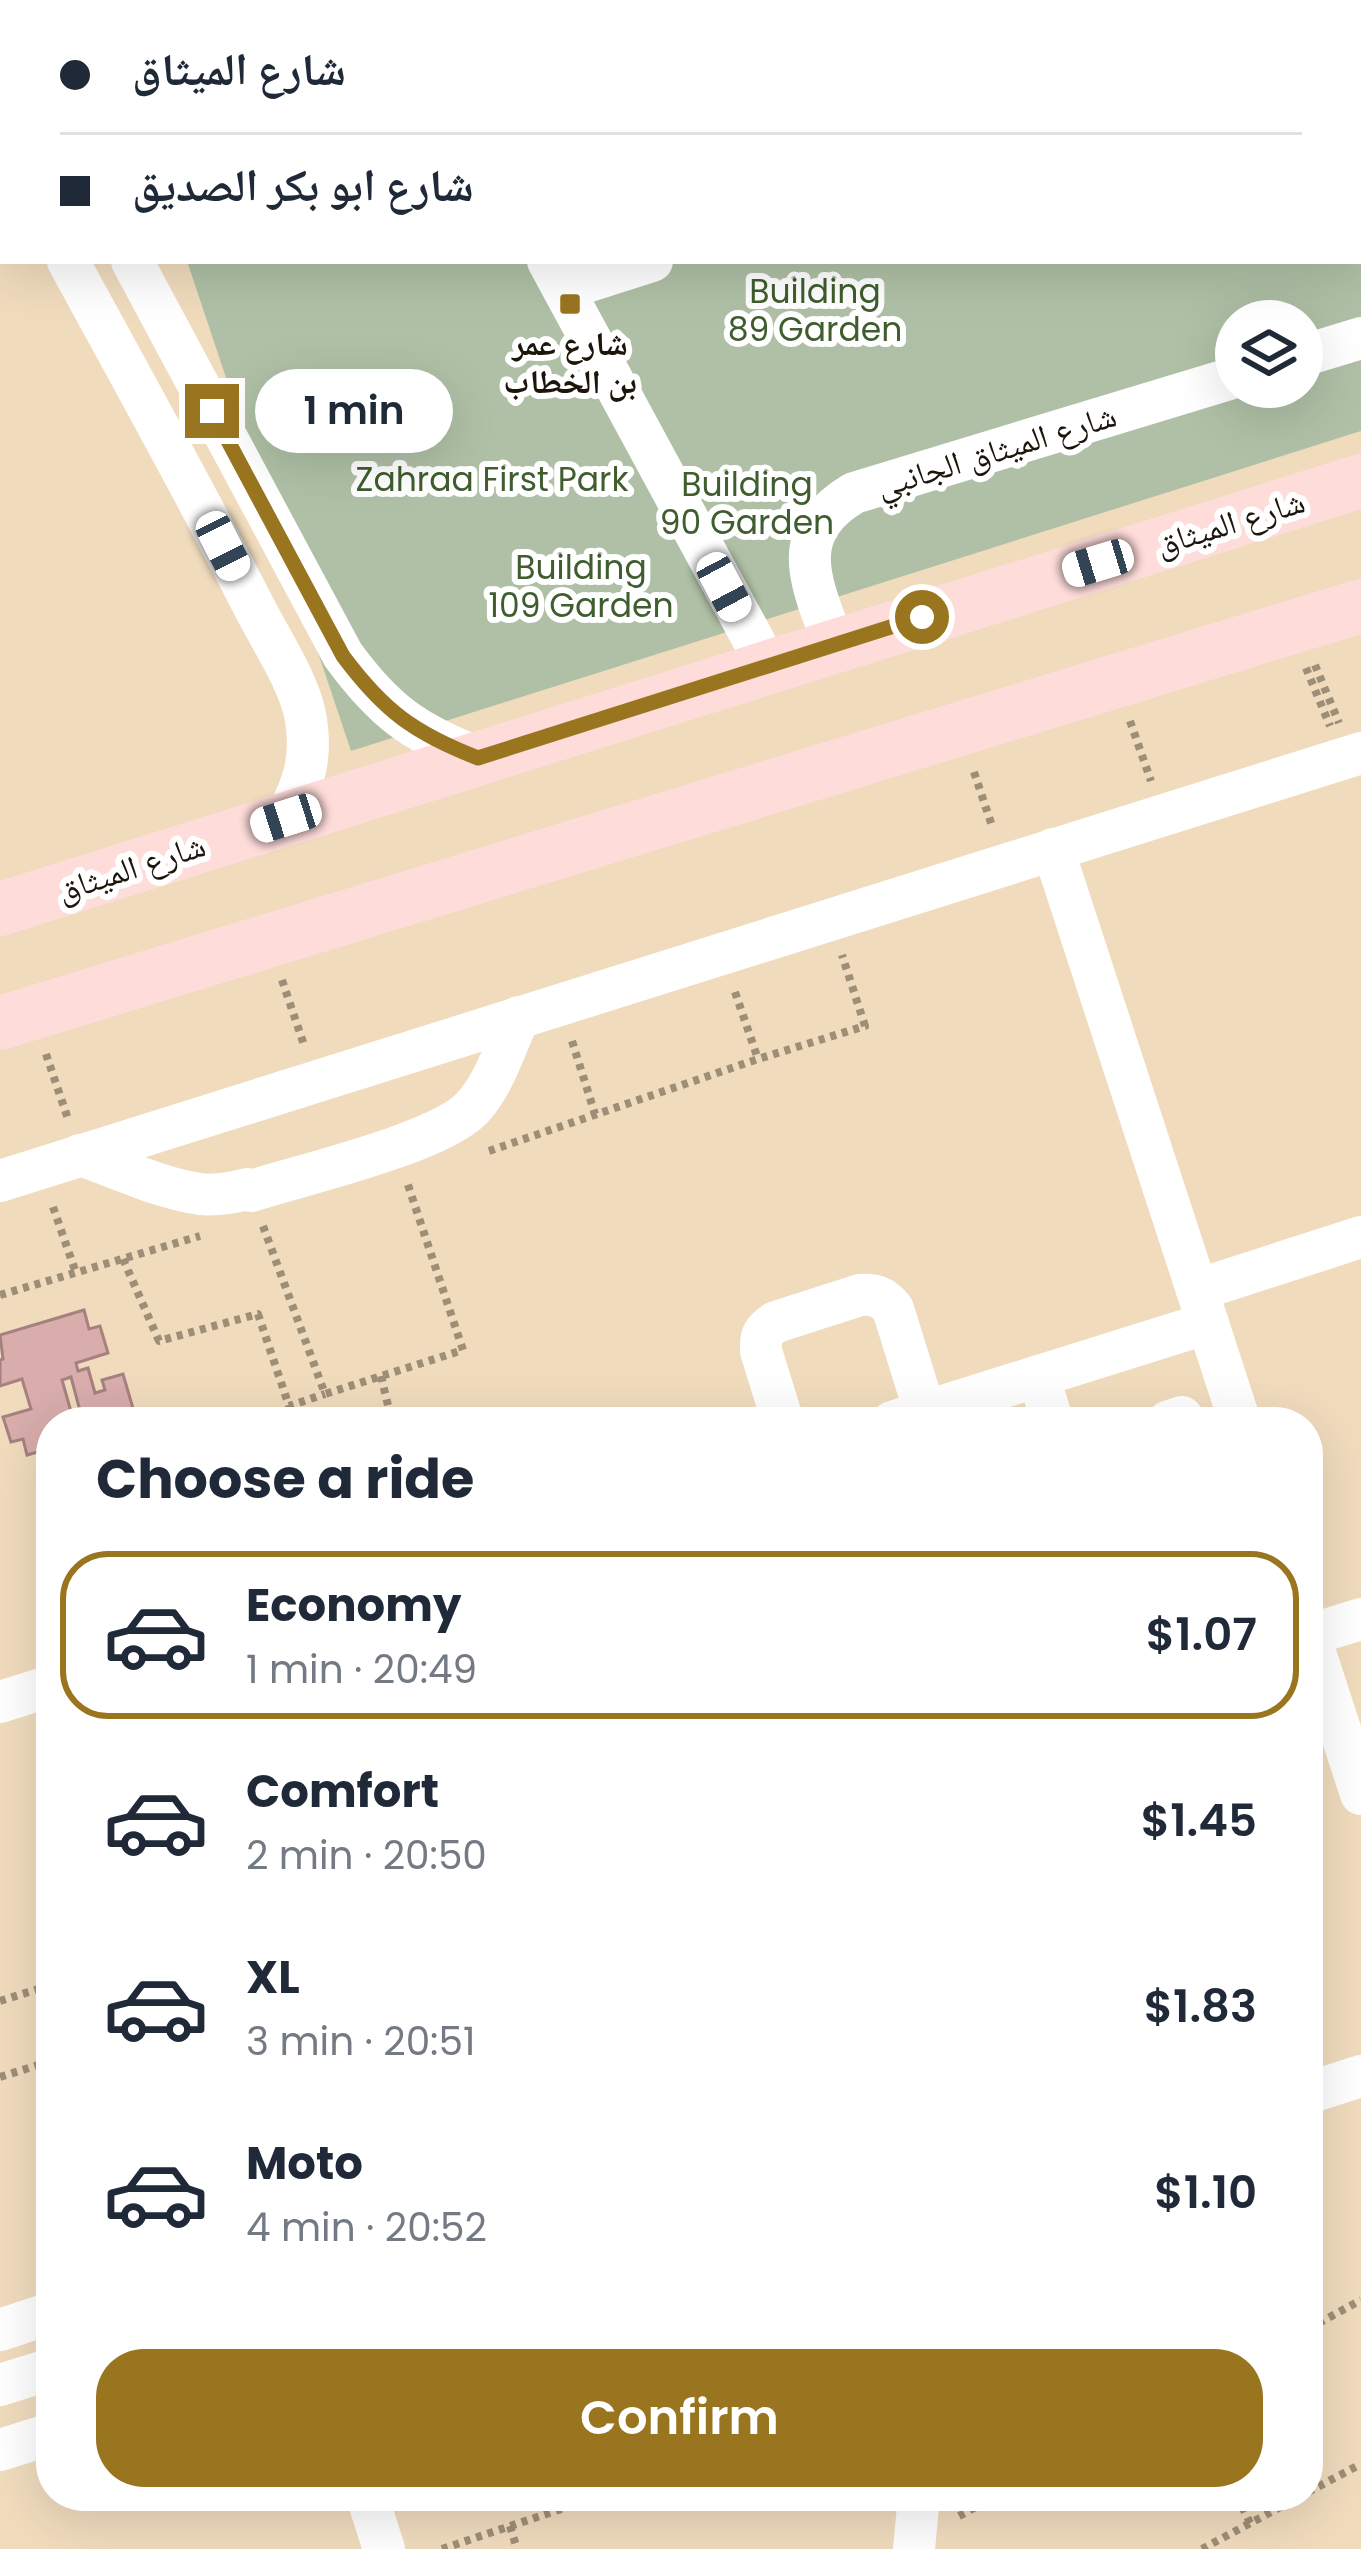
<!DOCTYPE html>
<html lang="en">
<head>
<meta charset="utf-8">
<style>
	:root { --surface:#fff; --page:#f2f2f3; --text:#1f2937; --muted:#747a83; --line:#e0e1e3; --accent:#9a7520 }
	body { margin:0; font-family:Poppins,"Noto Naskh Arabic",sans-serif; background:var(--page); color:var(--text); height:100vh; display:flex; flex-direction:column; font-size:45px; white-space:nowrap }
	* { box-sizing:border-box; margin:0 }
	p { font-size:39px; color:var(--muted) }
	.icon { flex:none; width:66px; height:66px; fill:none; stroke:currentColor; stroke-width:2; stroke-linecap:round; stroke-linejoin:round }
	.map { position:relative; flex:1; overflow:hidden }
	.drawer { position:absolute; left:36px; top:1407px; width:1287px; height:1104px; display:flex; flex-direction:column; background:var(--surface); border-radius:48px; box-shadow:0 12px 48px #0002 }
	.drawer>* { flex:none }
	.top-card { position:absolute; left:0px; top:0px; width:1362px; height:264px; box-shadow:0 12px 48px #0002; display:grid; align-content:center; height:264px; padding:0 60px; background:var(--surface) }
	.fabs { position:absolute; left:1215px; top:300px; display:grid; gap:24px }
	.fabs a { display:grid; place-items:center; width:108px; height:108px; border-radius:50%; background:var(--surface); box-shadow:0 12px 48px #0002; font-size:60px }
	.end { position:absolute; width:54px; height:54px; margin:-27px; border:15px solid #9a7520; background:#fff; box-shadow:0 0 0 6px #fff }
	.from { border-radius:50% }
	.bubble { position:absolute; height:84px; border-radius:42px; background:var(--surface); box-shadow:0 12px 48px #0002; font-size:39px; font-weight:600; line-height:84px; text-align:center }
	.car { position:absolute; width:36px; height:72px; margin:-36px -18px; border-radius:15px; box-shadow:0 0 9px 3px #0007; background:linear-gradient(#fff 24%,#345 0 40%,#fff 0 76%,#345 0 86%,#fff 0) }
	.top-card b { display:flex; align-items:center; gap:42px; height:114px; font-size:45px }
	.top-card b+b { border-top:3px solid var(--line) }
	.top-card i { width:30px; height:30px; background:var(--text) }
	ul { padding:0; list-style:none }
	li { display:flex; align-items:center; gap:36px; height:168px; margin:0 24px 18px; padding:0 36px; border:6px solid transparent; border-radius:48px }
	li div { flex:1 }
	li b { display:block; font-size:45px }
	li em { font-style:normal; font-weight:600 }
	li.selected { border-color:var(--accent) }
	li>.icon { width:108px; height:108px; stroke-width:1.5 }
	h2 { padding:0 60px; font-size:54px; line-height:144px }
	.action { display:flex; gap:24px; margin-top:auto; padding:24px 60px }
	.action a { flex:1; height:138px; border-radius:48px; background:var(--accent); color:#fff; font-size:48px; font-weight:600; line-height:138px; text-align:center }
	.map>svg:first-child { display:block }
	.green { fill:#afc0a6; fill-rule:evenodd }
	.building { fill:#d8adab; stroke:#a6817f; stroke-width:3 }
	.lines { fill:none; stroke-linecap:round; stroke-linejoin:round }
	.path { stroke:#9d8e77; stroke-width:8; stroke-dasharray:6 6; stroke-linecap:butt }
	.minor { stroke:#fff; stroke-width:42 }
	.major { stroke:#fedcda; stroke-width:54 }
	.route { stroke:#9a7520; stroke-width:15 }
	.poi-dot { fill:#9a7520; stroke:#fff; stroke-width:4.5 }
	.labels { text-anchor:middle; stroke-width:12; stroke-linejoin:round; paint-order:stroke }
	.park-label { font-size:33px; fill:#3f5d2e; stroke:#fff }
	.poi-label { font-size:33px; font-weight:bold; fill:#1c150a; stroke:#fff }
	.street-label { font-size:33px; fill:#1c150a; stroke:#fff }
</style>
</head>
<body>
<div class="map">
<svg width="1361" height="2549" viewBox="0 0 1361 2549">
	<rect width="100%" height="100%" fill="#f0dbbd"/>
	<path class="green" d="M615 0H1361V431L351 751 187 261H1359V3H610ZM1236 321H1302V387H1236Z"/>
	<path class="building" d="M84 1310 89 1329 100 1326 108 1353 76 1363 78 1371 88 1368 95 1393 105 1390 102 1380 123 1374 137 1422H83L71 1377 62 1380 74 1422H51V1448L27 1455 23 1439 11 1442 3 1417 31 1409 22 1379 0 1386V1360L3 1359 0 1335Z"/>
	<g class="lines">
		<g class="path">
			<path d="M1315 665 1339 723"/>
			<path d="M1306 668 1330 726"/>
			<path d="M1130 721 1151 781"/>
			<path d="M974 772 992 826"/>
			<path d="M282 980 304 1045"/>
			<path d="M735 992 758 1059"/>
			<path d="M572 1041 595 1114"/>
			<path d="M46 1054 68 1119"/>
			<path d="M489 1151 758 1059 865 1026 842 955"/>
			<path d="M53 1207 76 1273"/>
			<path d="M263 1226 325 1394 463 1350 407 1182"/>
			<path d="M123 1259 159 1341 258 1314 289 1406 325 1394"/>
			<path d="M0 1295 200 1236"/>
			<path d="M381 1376 392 1422"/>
			<path d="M0 2001 51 1985"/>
			<path d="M0 2077 51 2061"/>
			<path d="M1308 2329 1361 2300"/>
			<path d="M1308 2492 1361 2464"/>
			<path d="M1237 2496 1250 2523"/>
			<path d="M959 2516 996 2496"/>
			<path d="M510 2526 517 2549"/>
			<path d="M442 2549 570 2506"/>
			<path d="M1202 2549 1301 2496"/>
		</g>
		<g class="minor">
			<path d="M407 0 408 3"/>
			<path d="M1243 0 1244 3"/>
			<path d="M0 16 3 21"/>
			<path d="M1359 39 1361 38"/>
			<path d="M0 136 3 141"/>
			<path d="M68 261C130 375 193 488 252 603 269 637 301 684 306 720 312 759 304 783 286 817"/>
			<path d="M132 261 343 655C384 711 414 733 479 758"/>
			<path d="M548 261 768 667"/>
			<path d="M564 289 652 261"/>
			<path d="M1302 356 1361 338"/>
			<path d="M834 645C812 584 785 534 854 493L1236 377"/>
			<path d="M1053 849 1240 1422"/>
			<path d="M80 1155C118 1168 159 1188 200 1194 216 1196 232 1193 247 1189L251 1191C302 1175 438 1143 471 1109 494 1086 505 1047 519 1017"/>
			<path d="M0 1181 1361 753"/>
			<path d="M1197 1290 1361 1237"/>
			<path d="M1038 1376 1053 1422"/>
			<path d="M783 1422 761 1351C760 1336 763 1330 776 1322L860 1295C876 1294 883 1297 893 1309L925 1412"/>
			<path d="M892 1422 1208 1323"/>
			<path d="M1167 1422 1182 1417"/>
			<path d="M1308 1631 1361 1794"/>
			<path d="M1309 1635 1361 1619"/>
			<path d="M0 1702 51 1686"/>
			<path d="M1308 2093 1361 2076"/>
			<path d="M0 2330 51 2313"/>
			<path d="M0 2385 51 2369"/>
			<path d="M0 2450 51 2434"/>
			<path d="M367 2496 384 2549"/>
			<path d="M914 2549 919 2496"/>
		</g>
		<g class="major">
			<path d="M0 909 1361 481"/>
			<path d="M0 1023 1361 606"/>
		</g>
	</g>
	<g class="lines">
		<path class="route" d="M212 411 343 656C384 711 414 733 478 758L922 617"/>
	</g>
	<rect class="poi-dot" x="558" y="292" width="24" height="24" rx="6"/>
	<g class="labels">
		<g class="park-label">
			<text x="815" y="303">Building<tspan x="815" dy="38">89 Garden</tspan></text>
			<text x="492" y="491">Zahraa First Park</text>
			<text x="747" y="496">Building<tspan x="747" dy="38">90 Garden</tspan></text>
			<text x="581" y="579">Building<tspan x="581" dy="38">109 Garden</tspan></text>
		</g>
		<g class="poi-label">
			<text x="570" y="355">شارع عمر<tspan x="570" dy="38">بن الخطاب</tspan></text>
		</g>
		<g class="street-label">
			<text transform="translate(996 450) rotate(-17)" y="12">شارع الميثاق الجانبي</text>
			<text transform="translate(1230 522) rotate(-17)" y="12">شارع الميثاق</text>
			<text transform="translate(131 867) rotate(-18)" y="12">شارع الميثاق</text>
		</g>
	</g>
</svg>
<div class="fabs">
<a><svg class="icon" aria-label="layers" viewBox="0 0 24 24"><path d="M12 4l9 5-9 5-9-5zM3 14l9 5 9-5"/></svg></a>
</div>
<i class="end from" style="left:922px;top:617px"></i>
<i class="end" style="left:212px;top:411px"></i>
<div class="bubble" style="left:255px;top:369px;width:198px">1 min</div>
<i class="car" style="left:223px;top:546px;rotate:153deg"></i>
<i class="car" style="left:1098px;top:563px;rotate:253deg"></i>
<i class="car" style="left:724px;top:587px;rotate:152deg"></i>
<i class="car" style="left:286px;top:818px;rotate:252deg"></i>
<div class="top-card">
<b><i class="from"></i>شارع الميثاق</b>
<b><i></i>شارع ابو بكر الصديق</b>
</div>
<section class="drawer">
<h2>Choose a ride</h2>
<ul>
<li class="selected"><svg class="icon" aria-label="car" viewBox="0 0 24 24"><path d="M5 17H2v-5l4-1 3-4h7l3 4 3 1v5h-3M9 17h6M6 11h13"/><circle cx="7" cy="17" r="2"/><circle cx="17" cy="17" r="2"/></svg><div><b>Economy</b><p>1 min · 20:49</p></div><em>$1.07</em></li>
<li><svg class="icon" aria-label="car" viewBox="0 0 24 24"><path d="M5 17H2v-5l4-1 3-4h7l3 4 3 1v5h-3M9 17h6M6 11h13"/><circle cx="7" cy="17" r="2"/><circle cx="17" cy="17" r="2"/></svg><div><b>Comfort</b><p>2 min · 20:50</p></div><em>$1.45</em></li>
<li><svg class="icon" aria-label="car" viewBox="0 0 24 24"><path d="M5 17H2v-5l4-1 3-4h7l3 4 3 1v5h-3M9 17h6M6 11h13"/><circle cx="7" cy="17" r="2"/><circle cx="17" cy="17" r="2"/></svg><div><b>XL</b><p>3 min · 20:51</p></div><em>$1.83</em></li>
<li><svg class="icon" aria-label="car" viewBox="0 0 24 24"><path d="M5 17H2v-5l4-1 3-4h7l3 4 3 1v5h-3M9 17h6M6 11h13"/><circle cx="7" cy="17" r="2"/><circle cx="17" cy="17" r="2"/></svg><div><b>Moto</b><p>4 min · 20:52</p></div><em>$1.10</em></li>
</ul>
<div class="action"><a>Confirm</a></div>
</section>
</div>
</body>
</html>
